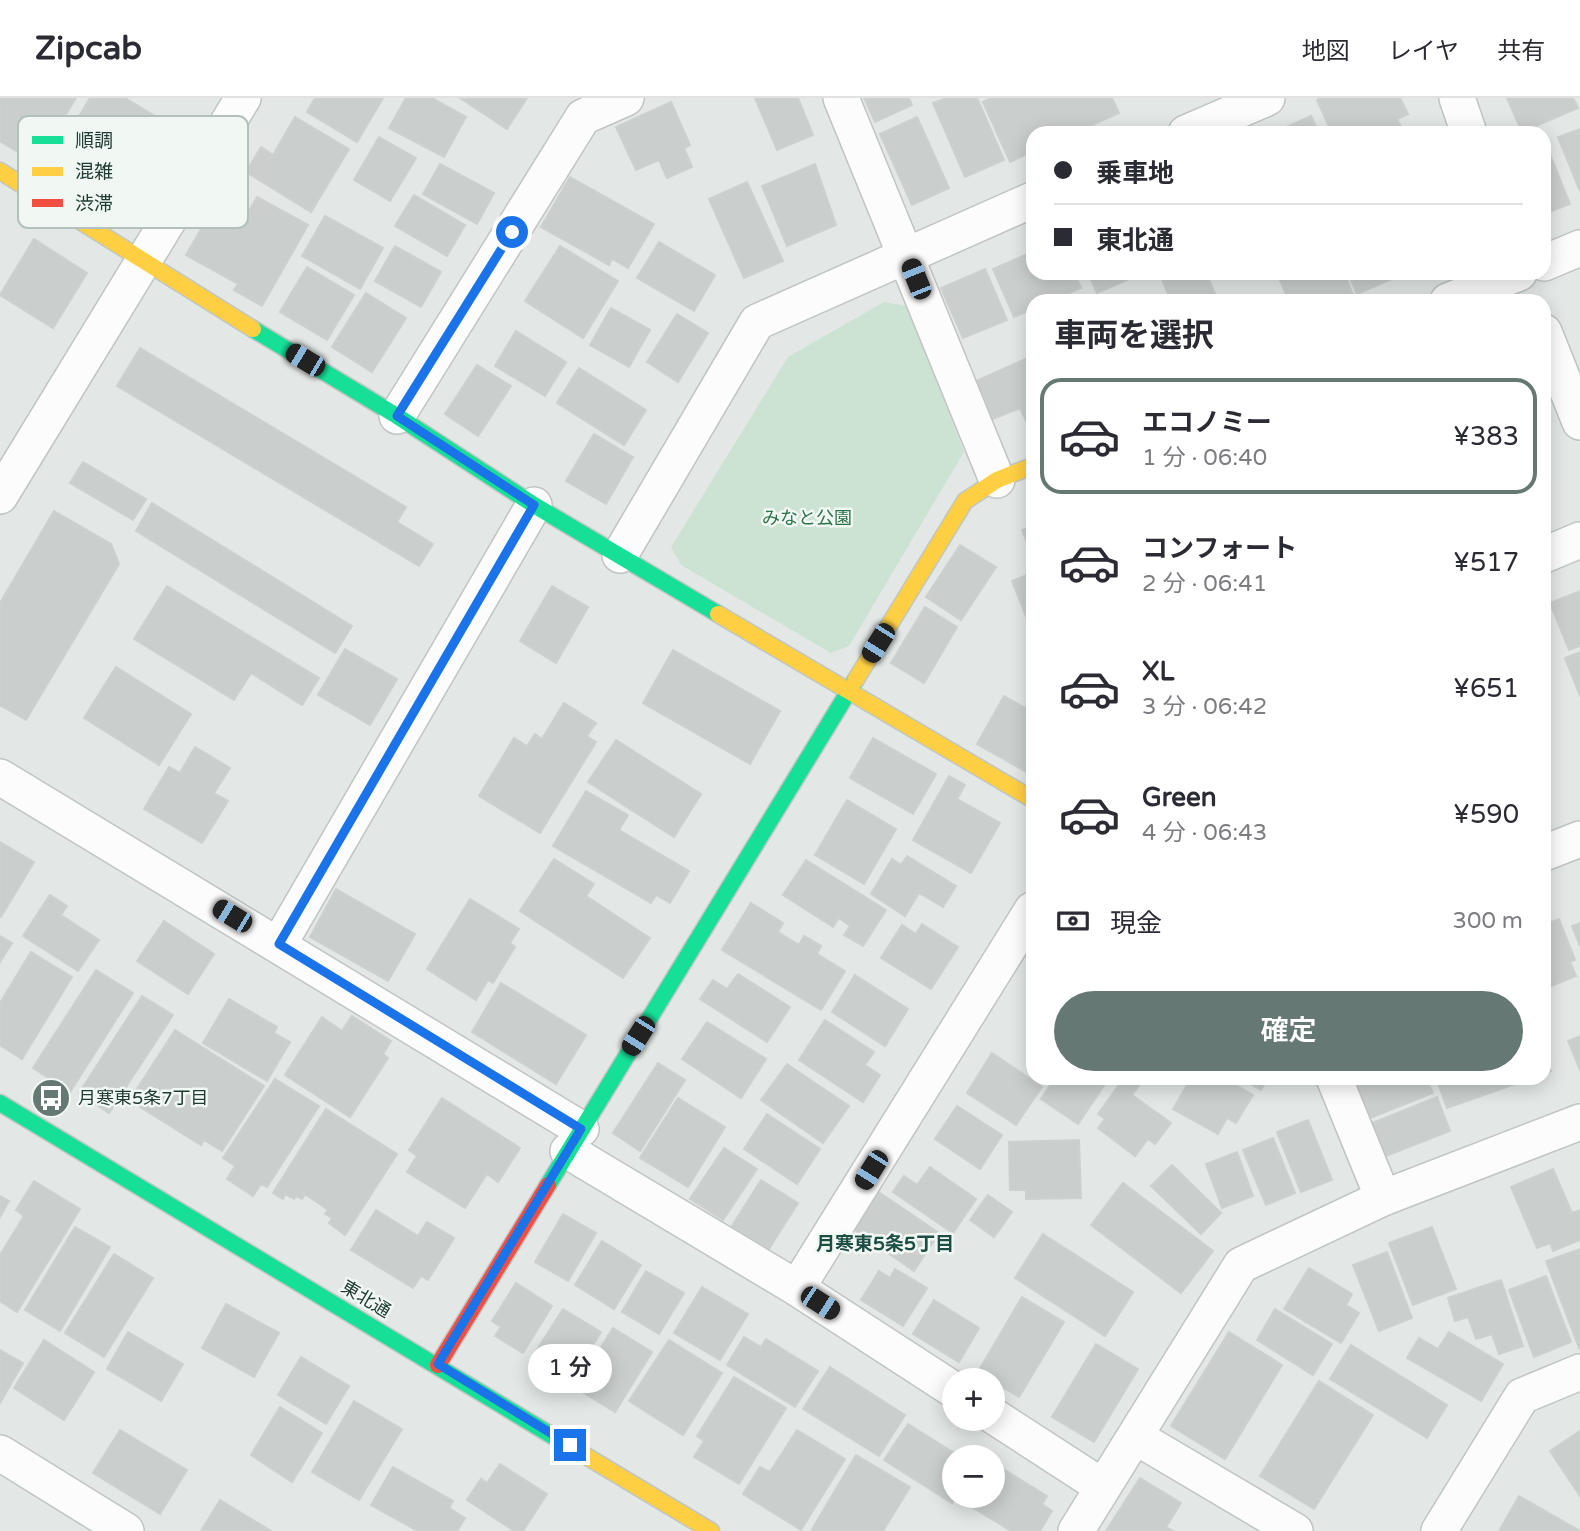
<!DOCTYPE html>
<html lang="ja">
<head>
<meta charset="utf-8">
<style>
	:root { --surface:#fff; --page:#f2f2f3; --text:#2b2b33; --muted:#7c7c81; --line:#e1e1e2; --accent:#657873 }
	body { margin:0; font-family:"Varela Round","Noto Sans JP",sans-serif; background:var(--page); color:var(--text); height:100vh; display:flex; flex-direction:column; font-size:26px; white-space:nowrap }
	* { box-sizing:border-box; margin:0 }
	p { font-size:23px; color:var(--muted) }
	.icon { flex:none; width:38px; height:38px; fill:none; stroke:currentColor; stroke-width:2; stroke-linecap:round; stroke-linejoin:round }
	.map { position:relative; flex:1; overflow:hidden }
	.details { position:absolute; left:1026px; top:196px; width:525px; height:791px; display:flex; flex-direction:column; background:var(--surface); border-radius:21px; box-shadow:0 4px 18px #0003 }
	.details>* { flex:none }
	.top-card { position:absolute; left:1026px; top:28px; width:525px; height:154px; border-radius:21px; box-shadow:0 4px 18px #0003; display:grid; align-content:center; height:154px; padding:0 28px; background:var(--surface) }
	.tools { position:absolute; left:942px; top:1270px; display:grid; gap:14px }
	.tools a { display:grid; place-items:center; width:63px; height:63px; border-radius:50%; background:var(--surface); box-shadow:0 4px 18px #0003; font-size:35px }
	.end { position:absolute; width:32px; height:32px; margin:-16px; border:9px solid #1a73e8; background:#fff; box-shadow:0 0 0 4px #fff }
	.from { border-radius:50% }
	.bubble { position:absolute; height:49px; border-radius:24px; background:var(--surface); box-shadow:0 4px 18px #0003; font-size:23px; font-weight:600; line-height:49px; text-align:center }
	.car { position:absolute; width:21px; height:42px; margin:-21px -10px; border-radius:9px; box-shadow:0 0 5px 2px #0007; background:linear-gradient(#222 24%,#8ab4d8 0 40%,#222 0 76%,#8ab4d8 0 86%,#222 0) }
	.top-card b { display:flex; align-items:center; gap:24px; height:66px; font-size:26px }
	.top-card b+b { border-top:2px solid var(--line) }
	.top-card i { width:18px; height:18px; background:var(--text) }
	ul { padding:0; list-style:none }
	li { display:flex; align-items:center; gap:21px; height:116px; margin:0 14px 10px; padding:0 14px; border:4px solid transparent; border-radius:21px }
	li div { flex:1 }
	li b { display:block; font-size:26px }
	li em { font-style:normal; font-weight:600 }
	li.current { border-color:var(--accent) }
	li>.icon { width:63px; height:63px; stroke-width:1.5 }
	h2 { padding:0 28px; font-size:32px; line-height:84px }
	.pay { display:flex; align-items:center; gap:18px; height:77px; padding:0 28px; font-size:26px }
	.pay p { margin-inline-start:auto }
	.action { display:flex; gap:14px; margin-top:auto; padding:14px 28px }
	.action a { flex:1; height:80px; border-radius:42px; background:var(--accent); color:#fff; font-size:28px; font-weight:600; line-height:80px; text-align:center }
	header { display:flex; align-items:center; gap:42px; box-sizing:border-box; height:98px; padding:0 35px; background:var(--surface); border-bottom:2px solid var(--line) }
	header strong { font-size:33px }
	nav { display:flex; gap:38px; margin-inline-start:auto; font-size:24px }
	.map>svg:first-child { display:block }
	.green { fill:#cce2d3 }
	.building { fill:#cacfcd; stroke:#ccd1cf; stroke-width:2 }
	.lines { fill:none; stroke-linecap:round; stroke-linejoin:round }
	.street-casing { stroke:#c0c5c3; stroke-width:38 }
	.fast-casing { stroke:#bfc6c3; stroke-width:19 }
	.slow-casing { stroke:#bfc6c3; stroke-width:19 }
	.jam-casing { stroke:#bfc6c3; stroke-width:19 }
	.street { stroke:#fbfcfb; stroke-width:35 }
	.fast { stroke:#16e098; stroke-width:16 }
	.slow { stroke:#ffcf43; stroke-width:16 }
	.jam { stroke:#f24e42; stroke-width:16 }
	.route { stroke:#1a73e8; stroke-width:9 }
	.labels { text-anchor:middle; stroke-width:5; stroke-linejoin:round; paint-order:stroke }
	.park-label { font-size:18px; fill:#2b7348; stroke:#f1f8f4 }
	.poi-label { font-size:18px; fill:#213c35; stroke:#f1f8f4; text-anchor:start }
	.street-label { font-size:18px; fill:#213c35; stroke:#f1f8f4 }
	.neighbourhood-label { font-size:19px; font-weight:bold; fill:#1d4e43; stroke:#f1f8f4 }
	.key { fill:#f1f8f4; stroke:#b3c0bb; stroke-width:2 }
	.key-label { font-size:19px; fill:#213c35 }
</style>
</head>
<body>
<header>
<strong>Zipcab</strong>
<nav><a>地図</a><a>レイヤ</a><a>共有</a></nav>
</header>
<div class="map">
<svg width="1580" height="1433" viewBox="0 0 1580 1433">
	<rect width="100%" height="100%" fill="#e3e8e6"/>
	<path class="green" d="M884 204 907 208 964 354 849 548 831 555 681 467 671 449 788 259Z"/>
	<g class="building">
		<path d="M0 0H76L36 65 0 43Z"/>
		<path d="M90 0H125L160 21 137 58 77 22Z"/>
		<path d="M315 0H383L357 44 307 14Z"/>
		<path d="M406 0H432L466 19 444 59 389 30Z"/>
		<path d="M460 0H527L507 31Z"/>
		<path d="M755 0H798L813 37 777 52Z"/>
		<path d="M864 0H909L912 7 875 24Z"/>
		<path d="M946 0H977L1004 62 965 79 933 5Z"/>
		<path d="M991 0H1112L1119 15 1074 35H1032V54L1010 64 983 4Z"/>
		<path d="M1321 0H1400L1408 16 1397 21 1404 35H1332L1317 2Z"/>
		<path d="M1507 0H1573L1578 10 1522 34Z"/>
		<path d="M671 4 690 47 684 50 692 69 667 80 659 62 636 72 616 29Z"/>
		<path d="M1311 18 1319 35H1273Z"/>
		<path d="M295 19 349 51 311 114 246 74 261 49 273 57Z"/>
		<path d="M917 19 949 90 912 107 880 36Z"/>
		<path d="M1580 31V93L1558 39Z"/>
		<path d="M379 39 416 60 390 103 354 82Z"/>
		<path d="M1551 59 1570 106 1544 116V62Z"/>
		<path d="M440 66 494 95 477 126 423 96Z"/>
		<path d="M815 66 836 127 787 148 762 88Z"/>
		<path d="M570 79 654 126 628 170 612 161 609 167 541 129Z"/>
		<path d="M747 84 783 163 744 180 709 101Z"/>
		<path d="M414 97 465 127 447 158 395 128Z"/>
		<path d="M257 99 308 127 262 208 234 192 238 186 186 157 219 100 247 116Z"/>
		<path d="M325 118 383 150 360 191 302 158Z"/>
		<path d="M34 141 87 175 53 230 0 197Z"/>
		<path d="M659 144 715 177 694 213 637 180Z"/>
		<path d="M395 148 441 174 421 209 375 183Z"/>
		<path d="M560 148 618 183 583 240 525 203Z"/>
		<path d="M1032 154V175H1074L1081 190 1050 203H1032V211L1014 219 993 171Z"/>
		<path d="M307 169 354 197 327 242 280 214Z"/>
		<path d="M985 171 1007 222 963 240 941 190Z"/>
		<path d="M1088 175H1143L1097 195Z"/>
		<path d="M1170 175H1206L1218 203H1171L1161 179Z"/>
		<path d="M1277 175H1344L1353 197 1338 203H1289Z"/>
		<path d="M1348 175H1398L1399 178 1357 196Z"/>
		<path d="M366 195 406 220 372 274 332 249Z"/>
		<path d="M611 210 650 232 629 269 590 247Z"/>
		<path d="M677 216 708 235 678 284 647 264Z"/>
		<path d="M516 233 566 264 545 298 495 268Z"/>
		<path d="M140 250 406 409 397 424 433 446 419 468 117 288Z"/>
		<path d="M1032 258V320L1026 323 1020 310 993 321 976 283Z"/>
		<path d="M477 267 511 288 478 338 445 316Z"/>
		<path d="M579 270 646 312 624 347 557 305Z"/>
		<path d="M594 336 633 359 606 406 566 383Z"/>
		<path d="M83 364 146 401 133 422 70 385Z"/>
		<path d="M152 405 352 528 335 555 136 433Z"/>
		<path d="M54 413 111 446 119 466 26 622 0 607V505Z"/>
		<path d="M1032 428V456L1022 432Z"/>
		<path d="M960 447 996 469 961 522 926 499Z"/>
		<path d="M1032 475V533L1012 483Z"/>
		<path d="M167 488 319 580 302 607 251 575 234 602 134 541Z"/>
		<path d="M552 488 588 509 556 565 520 543Z"/>
		<path d="M1580 493V548L1569 552 1550 505Z"/>
		<path d="M925 509 957 529 924 585 891 565Z"/>
		<path d="M345 551 397 581 370 627 318 597Z"/>
		<path d="M673 552 780 613 750 666 643 605Z"/>
		<path d="M1580 554V598L1565 560Z"/>
		<path d="M116 569 191 616 159 667 84 620Z"/>
		<path d="M1004 598 1032 614V677L977 646Z"/>
		<path d="M564 605 596 625 587 638 596 644 540 735 479 698 514 640 527 648 535 636 542 641Z"/>
		<path d="M873 640 936 676 913 716 850 680Z"/>
		<path d="M616 642 701 696 674 739 588 684Z"/>
		<path d="M195 649 230 670 214 695 228 703 202 745 144 711 169 669 180 675Z"/>
		<path d="M949 678 965 687 957 701 1000 725 971 775 913 742Z"/>
		<path d="M586 693 628 717 619 732 689 773 670 805 656 797 651 805 553 748Z"/>
		<path d="M847 702 896 731 864 786 815 757Z"/>
		<path d="M0 744 34 764 1 819 0 818Z"/>
		<path d="M907 758 956 788 943 809 919 795 905 818 871 796 892 761 901 767Z"/>
		<path d="M554 761 594 786 586 798 650 840 623 880 520 813Z"/>
		<path d="M806 762 886 812 863 848 844 837 850 828 839 820 833 829 783 797Z"/>
		<path d="M336 791 415 836 388 883 310 839Z"/>
		<path d="M50 797 67 808 61 817 99 842 78 873 23 838Z"/>
		<path d="M470 801 519 831 510 845 515 849 493 885 488 882 476 902 427 871Z"/>
		<path d="M751 805 783 825 778 834 799 847 804 838 821 848 817 856 845 873 821 912 722 852Z"/>
		<path d="M1559 821 1575 862 1570 864 1576 878 1544 891V827Z"/>
		<path d="M164 823 214 856 188 896 137 863Z"/>
		<path d="M1580 825V848L1572 828Z"/>
		<path d="M922 826 958 849 931 891 881 860 902 827 916 836Z"/>
		<path d="M0 838 12 845 0 864Z"/>
		<path d="M31 854 72 879 22 961 0 947V905Z"/>
		<path d="M96 872 133 895 70 994 33 970Z"/>
		<path d="M738 876 790 909 767 944 700 901 713 882 727 891Z"/>
		<path d="M855 877 908 911 885 948 832 914Z"/>
		<path d="M501 885 586 937 556 986 472 934Z"/>
		<path d="M142 898 173 917 109 1015 79 995Z"/>
		<path d="M229 901 277 929 274 935 290 944 267 983 203 945Z"/>
		<path d="M352 918 391 943 383 956 388 960 350 1019 285 977 322 919 342 933Z"/>
		<path d="M825 922 874 954 865 967 880 977 863 1004 799 962Z"/>
		<path d="M707 924 766 961 741 1000 682 961Z"/>
		<path d="M175 932 264 988 222 1053 204 1042 201 1047 140 1009 143 1004 133 997Z"/>
		<path d="M1580 938V972L1568 943Z"/>
		<path d="M1544 953 1551 973 1544 976Z"/>
		<path d="M992 955 1042 989 1016 1027 967 995Z"/>
		<path d="M658 965 685 982 640 1053 613 1035Z"/>
		<path d="M787 966 849 1008 823 1045 761 1002Z"/>
		<path d="M1055 980H1109L1078 1026 1041 1001Z"/>
		<path d="M1124 980 1143 982 1132 997 1171 1025 1155 1046 1148 1041 1135 1058 1098 1030 1105 1021 1098 1016Z"/>
		<path d="M1191 980H1224L1253 997 1236 1025 1227 1020 1218 1036 1173 1011Z"/>
		<path d="M1240 980H1268L1261 992Z"/>
		<path d="M1362 980H1426L1433 995 1368 1021 1353 984Z"/>
		<path d="M1436 980H1532L1447 1010Z"/>
		<path d="M275 981 319 1008 267 1089 261 1086 253 1098 227 1081 235 1068 223 1060Z"/>
		<path d="M1437 999 1450 1033 1386 1058 1372 1025Z"/>
		<path d="M442 1000 520 1050 498 1084 487 1076 465 1110 407 1074 417 1058 409 1052Z"/>
		<path d="M678 1000 725 1029 688 1089 640 1060Z"/>
		<path d="M957 1008 1002 1037 980 1071 935 1041Z"/>
		<path d="M326 1011 397 1056 345 1137 329 1125 332 1120 325 1116 328 1112 305 1096 302 1101 296 1098 294 1101 285 1096 283 1101 273 1095Z"/>
		<path d="M767 1016 820 1051 797 1086 744 1051Z"/>
		<path d="M1308 1022 1332 1082 1301 1094 1277 1034Z"/>
		<path d="M1273 1040 1295 1095 1266 1107 1243 1052Z"/>
		<path d="M1079 1042 1081 1100 1026 1101V1092H1010L1009 1044Z"/>
		<path d="M724 1050 757 1071 723 1122 690 1101Z"/>
		<path d="M1237 1054 1253 1098 1222 1110 1206 1066Z"/>
		<path d="M1172 1067 1221 1115 1201 1136 1151 1088Z"/>
		<path d="M930 1069 976 1101 953 1135 893 1094 904 1078 917 1087Z"/>
		<path d="M1553 1071 1572 1115 1580 1112V1142L1553 1153 1550 1145 1537 1150 1511 1089Z"/>
		<path d="M761 1082 798 1105 769 1151 732 1128Z"/>
		<path d="M34 1083 80 1111 17 1214 0 1203V1157L24 1118 16 1112Z"/>
		<path d="M1123 1085 1213 1153 1181 1195 1091 1127Z"/>
		<path d="M877 1093 939 1135 914 1173 852 1130Z"/>
		<path d="M988 1097 1012 1114 994 1139 970 1122Z"/>
		<path d="M0 1098 9 1103 0 1119Z"/>
		<path d="M376 1112 418 1138 427 1124 454 1140 428 1182 421 1178 413 1190 351 1152Z"/>
		<path d="M563 1116 596 1135 568 1183 535 1164Z"/>
		<path d="M75 1129 110 1149 60 1233 25 1212Z"/>
		<path d="M1432 1129 1456 1191 1413 1207 1389 1145Z"/>
		<path d="M1043 1136 1133 1194 1105 1238 1015 1180Z"/>
		<path d="M602 1143 641 1167 614 1211 575 1187Z"/>
		<path d="M1580 1151V1250H1579L1546 1163Z"/>
		<path d="M1387 1154 1412 1220 1379 1233 1353 1167Z"/>
		<path d="M114 1156 153 1180 104 1259 65 1235Z"/>
		<path d="M1309 1170 1352 1196 1346 1207 1359 1215 1341 1245 1284 1211Z"/>
		<path d="M895 1171 927 1190 903 1228 861 1202 879 1173 890 1180Z"/>
		<path d="M646 1173 684 1195 659 1236 622 1214Z"/>
		<path d="M1546 1178 1571 1244 1534 1259 1509 1192Z"/>
		<path d="M1501 1182 1523 1248 1499 1256 1492 1236 1476 1241 1468 1219 1455 1223 1448 1200Z"/>
		<path d="M516 1185 552 1208 523 1255 495 1238 501 1229 492 1223Z"/>
		<path d="M702 1189 748 1216 720 1262 674 1235Z"/>
		<path d="M1022 1199 1064 1224 1019 1299 978 1274Z"/>
		<path d="M934 1202 979 1230 959 1264 913 1236Z"/>
		<path d="M226 1206 279 1235 254 1279 202 1250Z"/>
		<path d="M563 1211 601 1234 569 1285 531 1261Z"/>
		<path d="M1275 1211 1332 1246 1313 1277 1257 1242Z"/>
		<path d="M613 1230 652 1254 615 1314 576 1290Z"/>
		<path d="M128 1234 183 1266 161 1303 107 1271Z"/>
		<path d="M1229 1234 1282 1267 1225 1361 1171 1328Z"/>
		<path d="M1449 1234 1503 1266 1481 1303 1407 1260 1419 1240 1438 1251Z"/>
		<path d="M744 1239 761 1249 766 1241 818 1273 795 1309 727 1267Z"/>
		<path d="M44 1242 94 1274 64 1322 14 1290Z"/>
		<path d="M669 1242 722 1275 683 1337 629 1303Z"/>
		<path d="M1096 1246 1138 1271 1094 1344 1052 1319Z"/>
		<path d="M1351 1247 1447 1307 1427 1340 1330 1281Z"/>
		<path d="M0 1252 23 1265 0 1305Z"/>
		<path d="M301 1259 349 1288 326 1326 278 1297Z"/>
		<path d="M830 1269 905 1317 879 1358 803 1311Z"/>
		<path d="M734 1279 786 1310 739 1386 694 1359 704 1343 697 1338Z"/>
		<path d="M1319 1283 1373 1317 1314 1411 1260 1378Z"/>
		<path d="M354 1303 402 1331 359 1402 312 1374Z"/>
		<path d="M280 1309 322 1335 292 1384 251 1357Z"/>
		<path d="M908 1326 962 1360H954V1398H956L952 1405 884 1362Z"/>
		<path d="M120 1332 187 1372 160 1416 93 1375Z"/>
		<path d="M797 1332 845 1361 801 1432 743 1396 760 1369 770 1374Z"/>
		<path d="M1580 1333V1398L1550 1353Z"/>
		<path d="M856 1357 910 1389 883 1433H811Z"/>
		<path d="M992 1364 1047 1398 1042 1406 1052 1413 1040 1433H1011L967 1406 971 1398H992Z"/>
		<path d="M500 1366 547 1396 523 1433H514L467 1402 481 1381 487 1385Z"/>
		<path d="M393 1369 453 1403 449 1410 465 1420 457 1433H418L371 1407Z"/>
		<path d="M1140 1380 1181 1405 1166 1429 1173 1433H1106Z"/>
		<path d="M1519 1398 1580 1433H1499Z"/>
		<path d="M220 1402 271 1433H201Z"/>
	</g>
	<g class="lines">
		<defs>
			<g id="street">
				<path d="M841 0 997 382"/>
				<path d="M1457 0 1469 35"/>
				<path d="M1186 35 1267 0"/>
				<path d="M1544 165 1580 150"/>
				<path d="M1448 203 1519 175"/>
				<path d="M1544 234 1580 324"/>
				<path d="M397 318 583 19 626 0"/>
				<path d="M0 398 243 0"/>
				<path d="M620 457 757 224 1032 102"/>
				<path d="M1544 457 1580 442"/>
				<path d="M0 679 581 1031"/>
				<path d="M1544 755 1580 741"/>
				<path d="M279 846 534 407"/>
				<path d="M1334 980 1383 1100"/>
				<path d="M568 1053 797 1190 954 1292"/>
				<path d="M797 1190 1032 812"/>
				<path d="M992 1317 1103 1389"/>
				<path d="M1136 1339 1295 1433"/>
				<path d="M0 1355 126 1433"/>
				<path d="M1076 1433 1241 1167 1383 1100 1580 1024"/>
				<path d="M1439 1433 1522 1298 1580 1274"/>
			</g>
			<g id="fast">
				<path d="M253 231 397 318 534 407 718 516"/>
				<path d="M0 1005 561 1343"/>
				<path d="M548 1087 855 583"/>
			</g>
			<g id="slow">
				<path d="M0 73 253 231"/>
				<path d="M718 516 1032 701"/>
				<path d="M855 583 965 403 997 382 1032 368"/>
				<path d="M561 1343 711 1433"/>
			</g>
			<path id="jam" d="M438 1267 548 1087"/>
		</defs>
		<use href="#street" class="street-casing"/>
		<use href="#fast" class="fast-casing"/>
		<use href="#slow" class="slow-casing"/>
		<use href="#jam" class="jam-casing"/>
		<use href="#street" class="street"/>
		<use href="#fast" class="fast"/>
		<use href="#slow" class="slow"/>
		<use href="#jam" class="jam"/>
	</g>
	<g class="lines">
		<path class="route" d="M512 134 397 318 534 407 279 846 581 1031 438 1266 570 1347"/>
	</g>
	<defs>
		<symbol id="bus-disc" viewBox="-11 -11 22 22"><circle r="9.5" fill="#657873" stroke="#f1f8f4"/><path d="M-5-6H5V4H4V6H2V4H-2V6H-4V4H-5ZM-3.5-4V0h7V-4ZM-3.5 1.2v1.5H-2V1.2ZM2 1.2v1.5H3.5V1.2Z" fill="#fff"/></symbol>
	</defs>
	<g fill-rule="evenodd">
		<use href="#bus-disc" x="29" y="978" width="44" height="44"/>
	</g>
	<g class="labels">
		<g class="park-label">
			<text x="807" y="426">みなと公園</text>
		</g>
		<g class="poi-label">
			<text x="78" y="1006">月寒東5条7丁目</text>
		</g>
		<g class="street-label">
			<text transform="translate(366 1201) rotate(31)" y="6">東北通</text>
		</g>
		<g class="neighbourhood-label">
			<text x="885" y="1152">月寒東5条5丁目</text>
		</g>
	</g>
	<rect x="18" y="18" width="230" height="112" rx="10" class="key"/>
	<rect x="32" y="38" width="31" height="8" fill="#16e098"/>
	<rect x="32" y="69" width="31" height="9" fill="#ffcf43"/>
	<rect x="32" y="101" width="31" height="8" fill="#f24e42"/>
	<g class="key-label">
		<text x="75" y="49">順調</text>
		<text x="75" y="80">混雑</text>
		<text x="75" y="112">渋滞</text>
	</g>
</svg>
<div class="tools">
<a>+</a>
<a>−</a>
</div>
<i class="end from" style="left:512px;top:134px"></i>
<i class="end" style="left:570px;top:1347px"></i>
<div class="bubble" style="left:528px;top:1246px;width:84px">1 分</div>
<i class="car" style="left:916px;top:181px;rotate:338deg"></i>
<i class="car" style="left:305px;top:262px;rotate:301deg"></i>
<i class="car" style="left:878px;top:545px;rotate:212deg"></i>
<i class="car" style="left:232px;top:818px;rotate:301deg"></i>
<i class="car" style="left:638px;top:938px;rotate:212deg"></i>
<i class="car" style="left:871px;top:1072px;rotate:212deg"></i>
<i class="car" style="left:820px;top:1205px;rotate:123deg"></i>
<div class="top-card">
<b><i class="from"></i>乗車地</b>
<b><i></i>東北通</b>
</div>
<section class="details">
<h2>車両を選択</h2>
<ul>
<li class="current"><svg class="icon" aria-label="car" viewBox="0 0 24 24"><path d="M5 17H2v-5l4-1 3-4h7l3 4 3 1v5h-3M9 17h6M6 11h13"/><circle cx="7" cy="17" r="2"/><circle cx="17" cy="17" r="2"/></svg><div><b>エコノミー</b><p>1 分 · 06:40</p></div><em>¥383</em></li>
<li><svg class="icon" aria-label="car" viewBox="0 0 24 24"><path d="M5 17H2v-5l4-1 3-4h7l3 4 3 1v5h-3M9 17h6M6 11h13"/><circle cx="7" cy="17" r="2"/><circle cx="17" cy="17" r="2"/></svg><div><b>コンフォート</b><p>2 分 · 06:41</p></div><em>¥517</em></li>
<li><svg class="icon" aria-label="car" viewBox="0 0 24 24"><path d="M5 17H2v-5l4-1 3-4h7l3 4 3 1v5h-3M9 17h6M6 11h13"/><circle cx="7" cy="17" r="2"/><circle cx="17" cy="17" r="2"/></svg><div><b>XL</b><p>3 分 · 06:42</p></div><em>¥651</em></li>
<li><svg class="icon" aria-label="car" viewBox="0 0 24 24"><path d="M5 17H2v-5l4-1 3-4h7l3 4 3 1v5h-3M9 17h6M6 11h13"/><circle cx="7" cy="17" r="2"/><circle cx="17" cy="17" r="2"/></svg><div><b>Green</b><p>4 分 · 06:43</p></div><em>¥590</em></li>
</ul>
<div class="pay"><svg class="icon" aria-label="cash" viewBox="0 0 24 24"><path d="M3 7h18v10H3z"/><circle cx="12" cy="12" r="2"/></svg>現金<p>300 m</p></div>
<div class="action"><a>確定</a></div>
</section>
</div>
</body>
</html>
